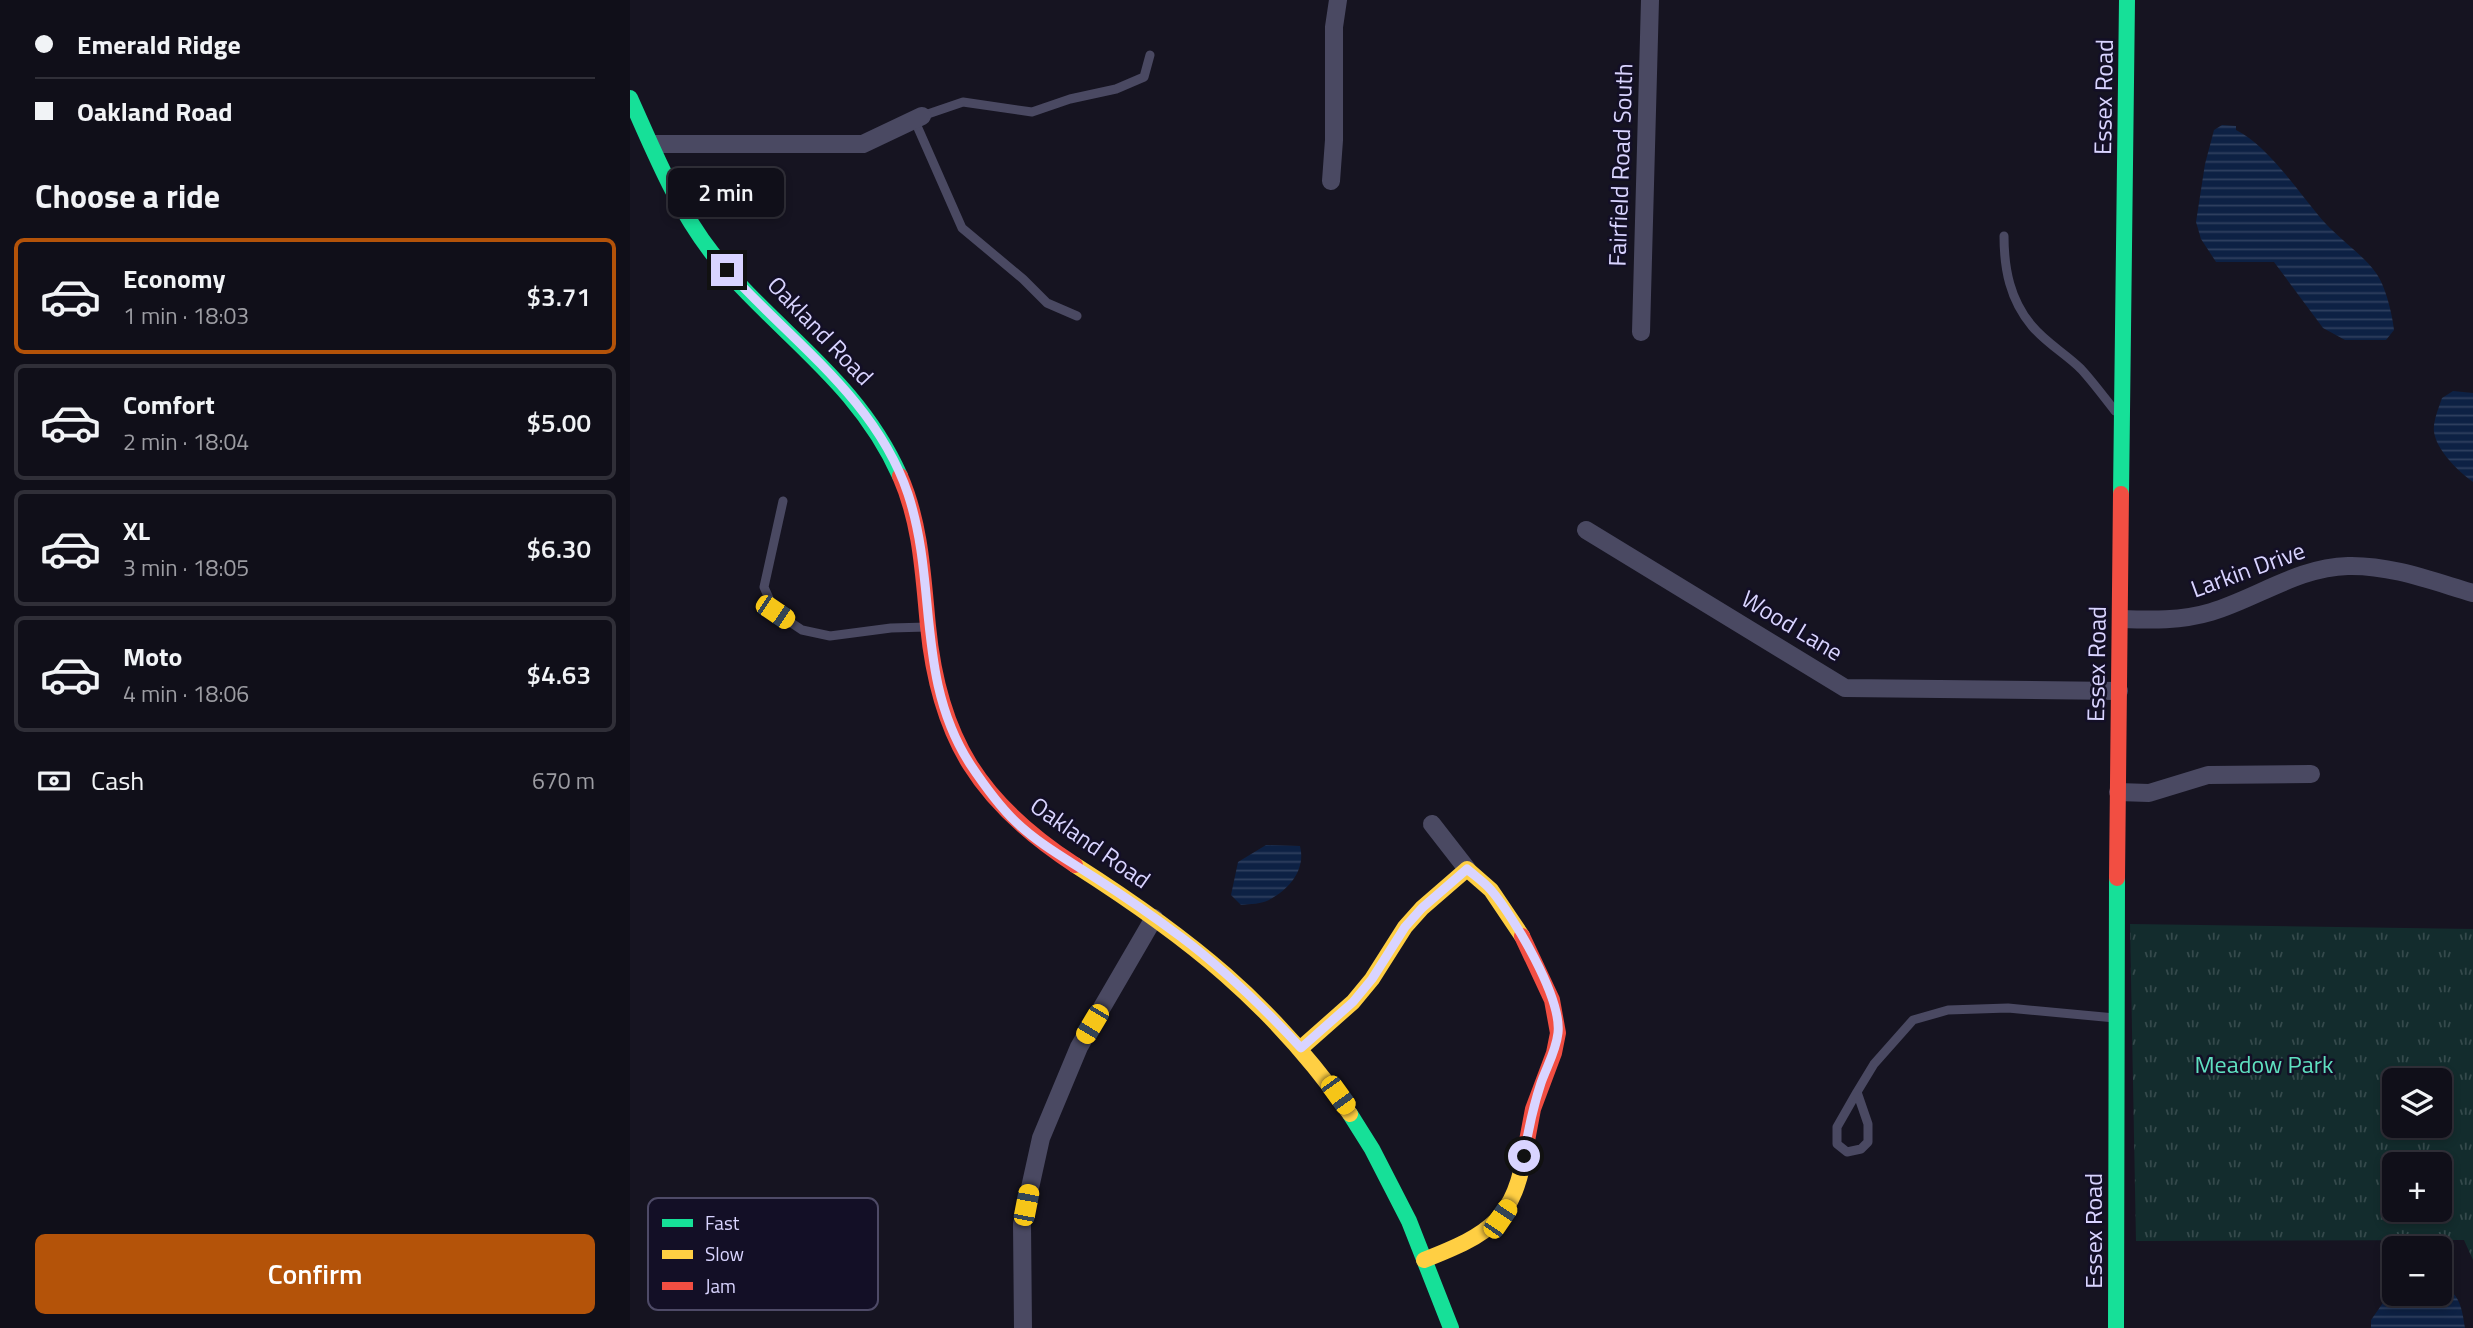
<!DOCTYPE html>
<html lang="en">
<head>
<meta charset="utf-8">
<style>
	:root { --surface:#100f19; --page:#1e1d26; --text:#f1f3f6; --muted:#9c9ca2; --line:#302f38; --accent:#b45309 }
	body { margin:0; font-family:"Titillium Web",sans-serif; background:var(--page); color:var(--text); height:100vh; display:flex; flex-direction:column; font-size:26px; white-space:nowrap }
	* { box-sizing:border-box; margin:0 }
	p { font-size:23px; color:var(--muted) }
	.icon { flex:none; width:38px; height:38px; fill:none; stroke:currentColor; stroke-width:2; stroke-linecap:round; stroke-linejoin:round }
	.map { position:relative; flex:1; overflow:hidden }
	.sheet { display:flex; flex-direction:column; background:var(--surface); width:630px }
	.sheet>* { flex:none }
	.hud { display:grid; align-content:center; height:154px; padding:0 35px; background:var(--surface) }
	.fabs { position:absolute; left:1752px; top:1068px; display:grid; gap:14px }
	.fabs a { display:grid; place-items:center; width:70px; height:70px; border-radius:10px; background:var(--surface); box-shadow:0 4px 10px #0003,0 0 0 2px var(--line); font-size:35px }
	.end { position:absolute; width:32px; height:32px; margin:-16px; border:9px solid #d9d4ff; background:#111; box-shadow:0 0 0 4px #111 }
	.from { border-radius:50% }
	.bubble { position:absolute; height:49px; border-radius:10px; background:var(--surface); box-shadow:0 4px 10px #0003,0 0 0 2px var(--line); font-size:23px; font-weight:600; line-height:49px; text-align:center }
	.car { position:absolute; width:21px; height:42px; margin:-21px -10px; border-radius:9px; box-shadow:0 0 5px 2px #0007; background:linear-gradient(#f5c518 24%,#345 0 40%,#f5c518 0 76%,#345 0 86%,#f5c518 0) }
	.hud b { display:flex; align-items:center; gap:24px; height:66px; font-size:26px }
	.hud b+b { border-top:2px solid var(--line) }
	.hud i { width:18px; height:18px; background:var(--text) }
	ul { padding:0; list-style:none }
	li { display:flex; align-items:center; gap:21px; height:116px; margin:0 14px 10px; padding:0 21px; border:4px solid var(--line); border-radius:10px }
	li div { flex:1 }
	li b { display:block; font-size:26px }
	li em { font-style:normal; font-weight:600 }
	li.current { border-color:var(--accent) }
	li>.icon { width:63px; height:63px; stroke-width:1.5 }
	h2 { padding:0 35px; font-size:32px; line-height:84px }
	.pay { display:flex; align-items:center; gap:18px; height:77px; padding:0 35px; font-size:26px }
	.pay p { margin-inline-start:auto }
	.primary-button { display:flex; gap:14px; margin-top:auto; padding:14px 35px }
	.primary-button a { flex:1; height:80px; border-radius:10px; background:var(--accent); color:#fff; font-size:28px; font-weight:600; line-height:80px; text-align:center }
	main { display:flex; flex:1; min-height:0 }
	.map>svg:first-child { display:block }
	.park { fill:url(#park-tufts); fill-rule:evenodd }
	.water { fill:url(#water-rules) }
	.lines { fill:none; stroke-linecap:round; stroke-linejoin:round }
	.lane { stroke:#4a4962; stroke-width:9 }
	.street { stroke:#4a4962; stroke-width:18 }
	.fast { stroke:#16e098; stroke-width:16 }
	.slow { stroke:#ffcf43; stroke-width:16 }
	.jam { stroke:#f24e42; stroke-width:16 }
	.route { stroke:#d9d4ff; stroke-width:9 }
	.labels { text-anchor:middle; stroke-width:5; stroke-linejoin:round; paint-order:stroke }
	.street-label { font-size:24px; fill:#d9d4ff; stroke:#130f26 }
	.park-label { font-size:24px; fill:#5fe0c0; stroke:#130f26 }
	.key { fill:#130f26; stroke:#4e4a67; stroke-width:2 }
	.key-label { font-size:19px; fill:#d9d4ff }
</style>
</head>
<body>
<main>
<section class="sheet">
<div class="hud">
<b><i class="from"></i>Emerald Ridge</b>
<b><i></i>Oakland Road</b>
</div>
<h2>Choose a ride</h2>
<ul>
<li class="current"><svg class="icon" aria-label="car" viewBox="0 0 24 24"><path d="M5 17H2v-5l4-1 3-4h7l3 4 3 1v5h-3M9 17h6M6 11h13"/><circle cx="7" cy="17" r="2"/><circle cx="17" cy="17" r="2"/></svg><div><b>Economy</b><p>1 min · 18:03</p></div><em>$3.71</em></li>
<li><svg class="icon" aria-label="car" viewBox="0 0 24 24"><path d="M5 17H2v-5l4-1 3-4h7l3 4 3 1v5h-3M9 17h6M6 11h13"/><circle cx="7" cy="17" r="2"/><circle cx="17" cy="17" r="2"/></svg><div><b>Comfort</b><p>2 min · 18:04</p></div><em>$5.00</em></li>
<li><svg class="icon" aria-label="car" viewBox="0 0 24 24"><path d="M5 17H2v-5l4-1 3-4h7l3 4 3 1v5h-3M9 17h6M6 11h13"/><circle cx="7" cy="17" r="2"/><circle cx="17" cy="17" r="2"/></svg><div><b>XL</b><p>3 min · 18:05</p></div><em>$6.30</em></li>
<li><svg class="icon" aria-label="car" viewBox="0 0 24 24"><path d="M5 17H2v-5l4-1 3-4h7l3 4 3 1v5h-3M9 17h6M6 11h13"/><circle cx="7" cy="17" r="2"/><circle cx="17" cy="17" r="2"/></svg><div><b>Moto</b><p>4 min · 18:06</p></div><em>$4.63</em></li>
</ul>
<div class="pay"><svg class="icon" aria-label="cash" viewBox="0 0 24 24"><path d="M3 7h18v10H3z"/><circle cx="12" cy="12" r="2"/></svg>Cash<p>670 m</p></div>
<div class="primary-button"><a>Confirm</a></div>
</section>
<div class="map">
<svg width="1843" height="1328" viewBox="0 0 1843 1328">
	<defs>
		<pattern id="park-tufts" width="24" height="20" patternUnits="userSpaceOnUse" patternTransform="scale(1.75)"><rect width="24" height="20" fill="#132c2d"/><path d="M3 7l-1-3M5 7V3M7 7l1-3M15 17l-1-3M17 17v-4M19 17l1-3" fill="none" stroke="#354a4c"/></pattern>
		<pattern id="water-rules" width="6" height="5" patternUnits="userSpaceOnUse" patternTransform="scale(1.75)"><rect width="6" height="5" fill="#0d2144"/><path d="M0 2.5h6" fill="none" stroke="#304060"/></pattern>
	</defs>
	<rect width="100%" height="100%" fill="#161421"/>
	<path class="park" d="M1500 924 1843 929V1260L1834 1240 1506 1241ZM1764 1080H1810V1125H1764ZM1764 1164H1810V1209H1764Z"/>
	<g class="water">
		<path d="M1592 125 1606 126V130C1639 146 1671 196 1696 224 1710 239 1735 257 1746 273 1756 287 1762 314 1764 330L1756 340H1715L1693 328 1644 262H1586L1571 239 1566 222 1575 164 1584 130Z"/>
		<path d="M1823 391 1843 393V482C1828 471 1801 446 1804 425 1805 416 1809 407 1812 398Z"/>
		<path d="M636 845 670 846C676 869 660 889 639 900 632 904 620 904 611 905L601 895 608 862Z"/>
		<path d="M1810 1284C1830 1293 1832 1308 1835 1328H1741V1320L1764 1287V1293H1810Z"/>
	</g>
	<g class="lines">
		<g class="lane">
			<path d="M292 116 333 102 402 112 440 99 486 89 514 77 520 55"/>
			<path d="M284 119 332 228 393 279 417 303 447 316"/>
			<path d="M1374 236C1374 269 1380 300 1402 326 1416 343 1436 354 1451 369 1463 382 1474 397 1485 411"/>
			<path d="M153 501 134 587 145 612 172 630 200 636 261 628 297 627"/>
			<path d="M1227 1092 1207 1127V1144L1217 1152 1231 1149 1238 1142V1124L1227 1092 1244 1064 1283 1020 1318 1010 1378 1008 1485 1018"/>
		</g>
		<g class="street">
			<path d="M22 144H233L292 116"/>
			<path d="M701 181 704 140V27L708 0"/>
			<path d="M1011 332 1020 0"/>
			<path d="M956 530 1215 688 1489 691"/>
			<path d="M1491 619C1521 620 1551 621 1581 612 1627 598 1669 567 1718 566 1761 565 1802 581 1843 593"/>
			<path d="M1488 792 1519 793 1578 775 1681 774"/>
			<path d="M802 824 837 869"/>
			<path d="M393 1328 392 1224 411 1138 449 1047 524 918"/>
		</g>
		<g class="fast">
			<path d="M0 98C24 151 46 207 82 253 145 332 227 379 270 476"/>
			<path d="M1491 494 1497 0"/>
			<path d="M720 1114 742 1149 779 1221 821 1328"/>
			<path d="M1486 1328 1487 878"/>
		</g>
		<g class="slow">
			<path d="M445 865C558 937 642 1003 720 1114"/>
			<path d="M671 1048 723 1002 742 979 775 927 792 908 837 869 861 890 892 936"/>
			<path d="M794 1260C860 1234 885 1220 896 1146"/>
		</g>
		<g class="jam">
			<path d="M270 476C291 524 293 575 298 626 309 739 350 803 445 865"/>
			<path d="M1487 878 1491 494"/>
			<path d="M892 936 922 1000 928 1033 924 1053 903 1109 896 1146"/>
		</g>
	</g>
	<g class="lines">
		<path class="route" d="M97 270C161 341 246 399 278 494 308 585 285 678 340 764 354 785 368 805 386 822 409 844 438 860 464 877 494 896 523 916 551 937 595 970 634 1008 671 1048L723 1002 742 979 775 927 792 908 837 869C845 876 854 882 861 890 884 917 932 998 928 1033 926 1051 917 1066 911 1083 903 1107 898 1131 894 1156"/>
	</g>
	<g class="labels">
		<g class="street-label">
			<text transform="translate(1474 97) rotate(-89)" y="8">Essex Road</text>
			<text transform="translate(991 165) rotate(-88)" y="8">Fairfield Road South</text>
			<text transform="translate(190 331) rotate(46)" y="8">Oakland Road</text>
			<text transform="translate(1618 570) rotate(-20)" y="8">Larkin Drive</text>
			<text transform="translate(1162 626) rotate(31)" y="8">Wood Lane</text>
			<text transform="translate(1467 664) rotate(-89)" y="8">Essex Road</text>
			<text transform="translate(460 843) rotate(35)" y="8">Oakland Road</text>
			<text transform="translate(1464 1231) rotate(-90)" y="8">Essex Road</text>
		</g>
		<g class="park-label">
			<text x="1634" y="1073">Meadow Park</text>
		</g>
	</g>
	<rect x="18" y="1198" width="230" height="112" rx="10" class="key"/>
	<rect x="32" y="1219" width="31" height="8" fill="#16e098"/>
	<rect x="32" y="1250" width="31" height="9" fill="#ffcf43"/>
	<rect x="32" y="1282" width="31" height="8" fill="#f24e42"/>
	<g class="key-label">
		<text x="75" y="1230">Fast</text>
		<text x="75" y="1261">Slow</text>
		<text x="75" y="1293">Jam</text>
	</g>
</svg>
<div class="fabs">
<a><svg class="icon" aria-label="layers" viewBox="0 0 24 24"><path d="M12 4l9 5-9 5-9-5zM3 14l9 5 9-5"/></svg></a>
<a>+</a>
<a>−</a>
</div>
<i class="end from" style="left:894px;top:1156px"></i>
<i class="end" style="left:97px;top:270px"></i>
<div class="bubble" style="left:38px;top:168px;width:116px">2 min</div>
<i class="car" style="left:145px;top:612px;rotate:124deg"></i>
<i class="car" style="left:462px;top:1024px;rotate:211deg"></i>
<i class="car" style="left:708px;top:1095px;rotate:144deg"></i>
<i class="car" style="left:396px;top:1205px;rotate:11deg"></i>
<i class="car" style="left:870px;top:1219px;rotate:34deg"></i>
</div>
</main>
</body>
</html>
